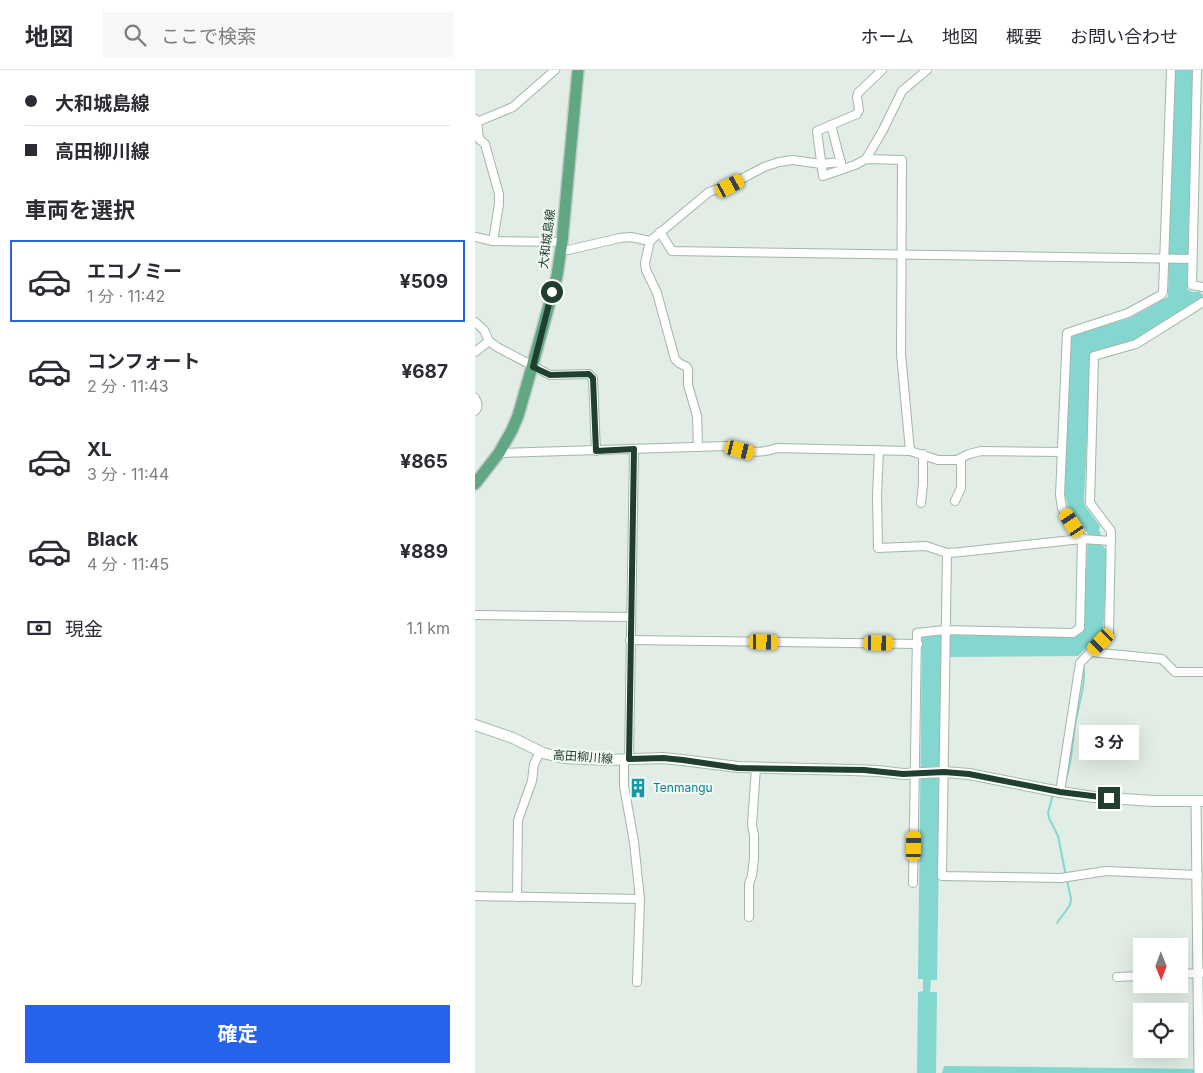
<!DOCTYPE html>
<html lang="ja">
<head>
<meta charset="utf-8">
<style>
	:root { --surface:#fff; --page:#f7f7f7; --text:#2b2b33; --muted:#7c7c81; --line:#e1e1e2; --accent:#2563eb }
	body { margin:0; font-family:Inter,"Noto Sans JP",sans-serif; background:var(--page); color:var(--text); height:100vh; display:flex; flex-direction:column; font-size:19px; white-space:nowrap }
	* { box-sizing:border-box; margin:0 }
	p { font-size:16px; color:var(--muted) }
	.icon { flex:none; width:28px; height:28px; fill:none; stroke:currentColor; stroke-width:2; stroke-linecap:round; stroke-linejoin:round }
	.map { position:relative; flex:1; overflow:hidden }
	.side { display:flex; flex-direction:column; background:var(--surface); width:475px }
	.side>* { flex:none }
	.banner { display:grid; align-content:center; height:110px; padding:0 25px; background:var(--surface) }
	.needle { width:32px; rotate:179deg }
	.fabs { position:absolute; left:658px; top:868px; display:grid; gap:10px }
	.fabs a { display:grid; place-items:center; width:55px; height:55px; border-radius:0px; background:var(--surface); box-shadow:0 5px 20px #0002; font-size:25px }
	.end { position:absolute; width:22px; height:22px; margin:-11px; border:6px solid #20402f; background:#fff; box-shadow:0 0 0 2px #fff }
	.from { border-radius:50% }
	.bubble { position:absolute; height:35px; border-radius:0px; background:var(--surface); box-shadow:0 5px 20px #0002; font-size:16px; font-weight:700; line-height:35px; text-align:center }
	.car { position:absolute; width:15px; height:30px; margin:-15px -8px; border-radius:6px; box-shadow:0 0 4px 1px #0007; background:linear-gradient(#f5c518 24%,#345 0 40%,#f5c518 0 76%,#345 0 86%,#f5c518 0) }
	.banner b { display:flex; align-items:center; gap:18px; height:48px; font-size:19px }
	.banner b+b { border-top:1px solid var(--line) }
	.banner i { width:12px; height:12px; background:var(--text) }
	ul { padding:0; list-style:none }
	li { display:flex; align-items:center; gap:15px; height:82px; margin:0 10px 8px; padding:0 15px; border:2px solid transparent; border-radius:0px }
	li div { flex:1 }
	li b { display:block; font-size:19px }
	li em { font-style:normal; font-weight:700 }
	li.active { border-color:var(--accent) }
	li>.icon { width:45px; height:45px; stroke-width:1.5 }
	h2 { padding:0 25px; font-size:22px; line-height:60px }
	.pay { display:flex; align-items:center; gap:12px; height:55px; padding:0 25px; font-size:19px }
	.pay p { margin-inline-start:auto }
	.primary-button { display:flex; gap:10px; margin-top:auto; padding:10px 25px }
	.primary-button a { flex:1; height:58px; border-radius:0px; background:var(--accent); color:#fff; font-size:20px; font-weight:700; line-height:58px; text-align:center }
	header { display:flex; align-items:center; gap:30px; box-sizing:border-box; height:70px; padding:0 25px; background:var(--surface); border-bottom:1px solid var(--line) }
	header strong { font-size:24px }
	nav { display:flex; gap:28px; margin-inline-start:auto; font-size:18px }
	.search { width:350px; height:45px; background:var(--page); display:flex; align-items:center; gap:12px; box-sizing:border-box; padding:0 18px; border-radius:0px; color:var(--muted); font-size:19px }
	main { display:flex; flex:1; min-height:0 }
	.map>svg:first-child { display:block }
	.water { fill:#84d7cf }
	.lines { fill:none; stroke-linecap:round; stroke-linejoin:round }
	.stream { stroke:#84d7cf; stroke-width:2 }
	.minor-casing { stroke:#a3b6ab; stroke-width:10 }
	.tertiary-casing { stroke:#a3b6ab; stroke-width:11 }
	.secondary-casing { stroke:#a1bdac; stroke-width:12 }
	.primary-casing { stroke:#c1cac5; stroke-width:14 }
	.minor { stroke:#fff; stroke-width:8 }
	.tertiary { stroke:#fff; stroke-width:9 }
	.secondary { stroke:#fff; stroke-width:10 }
	.primary { stroke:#61a783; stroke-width:11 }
	.route { stroke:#20402f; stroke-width:6 }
	.labels { text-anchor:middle; stroke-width:4; stroke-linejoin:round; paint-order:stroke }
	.street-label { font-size:12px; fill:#20402f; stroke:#f2f9f4 }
	.culture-label { font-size:12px; fill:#0d838f; stroke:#f2f9f4; text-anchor:start }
</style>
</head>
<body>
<header>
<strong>地図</strong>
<div class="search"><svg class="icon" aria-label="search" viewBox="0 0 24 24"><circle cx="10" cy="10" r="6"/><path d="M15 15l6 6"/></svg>ここで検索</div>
<nav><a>ホーム</a><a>地図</a><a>概要</a><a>お問い合わせ</a></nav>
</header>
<main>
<section class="side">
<div class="banner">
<b><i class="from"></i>大和城島線</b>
<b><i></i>高田柳川線</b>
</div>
<h2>車両を選択</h2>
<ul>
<li class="active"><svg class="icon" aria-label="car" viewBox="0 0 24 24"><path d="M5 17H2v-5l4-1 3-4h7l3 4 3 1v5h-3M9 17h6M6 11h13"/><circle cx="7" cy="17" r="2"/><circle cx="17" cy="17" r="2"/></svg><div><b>エコノミー</b><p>1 分 · 11:42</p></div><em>¥509</em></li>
<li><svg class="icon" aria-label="car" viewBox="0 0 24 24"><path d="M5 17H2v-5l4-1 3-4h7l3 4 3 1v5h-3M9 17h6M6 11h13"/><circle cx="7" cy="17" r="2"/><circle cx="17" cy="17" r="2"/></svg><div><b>コンフォート</b><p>2 分 · 11:43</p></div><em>¥687</em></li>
<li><svg class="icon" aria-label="car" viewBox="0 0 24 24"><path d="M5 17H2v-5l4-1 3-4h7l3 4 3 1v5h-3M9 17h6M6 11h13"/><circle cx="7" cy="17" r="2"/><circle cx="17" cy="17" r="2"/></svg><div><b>XL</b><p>3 分 · 11:44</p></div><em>¥865</em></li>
<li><svg class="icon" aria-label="car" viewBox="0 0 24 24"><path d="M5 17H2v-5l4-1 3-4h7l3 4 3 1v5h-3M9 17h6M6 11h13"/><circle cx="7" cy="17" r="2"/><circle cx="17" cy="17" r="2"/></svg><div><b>Black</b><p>4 分 · 11:45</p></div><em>¥889</em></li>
</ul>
<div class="pay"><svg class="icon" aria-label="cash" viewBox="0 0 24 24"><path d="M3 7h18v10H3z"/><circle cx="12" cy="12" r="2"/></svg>現金<p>1.1 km</p></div>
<div class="primary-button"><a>確定</a></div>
</section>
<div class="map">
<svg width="728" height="1003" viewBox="0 0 728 1003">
	<rect width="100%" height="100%" fill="#e1ede5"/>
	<g class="water">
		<path d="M698 0H718L712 219C716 222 719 223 724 221L728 225V229L659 271 616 283 609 431 610 436 625 456 624 460 627 467 628 476 633 482 628 562 603 586 467 587 462 910H456L455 922H462L461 1003H442L443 922 448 921V909H443L447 567 468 565 602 566 608 560 613 464 593 436 589 421 595 266 655 248 693 227Z"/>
		<path d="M469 996 728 999V1003H467Z"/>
	</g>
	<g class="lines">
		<g class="stream">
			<path d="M590 712C597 695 597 674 600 655 603 638 612 610 608 594"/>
			<path d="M578 724 573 743 574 748 583 766 591 806"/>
			<path d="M582 853 595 835 596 829 592 810"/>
		</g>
		<defs>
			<g id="minor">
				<path d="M407 0 383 23 382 27 384 40 382 44 342 61 348 106 380 95 391 89 427 90 426 284 435 381"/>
				<path d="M722 0 717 215 728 217"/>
				<path d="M0 49 2 52 4 69 10 74 24 124V134L18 171"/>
				<path d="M2 52 38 37 80 0"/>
				<path d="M356 55 367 97"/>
				<path d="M391 89 408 60 427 21 452 0"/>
				<path d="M185 162 197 181 717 189"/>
				<path d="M0 167 18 171 87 172"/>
				<path d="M86 180H93L145 168 156 167 175 171"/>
				<path d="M0 252 9 260 14 271 22 277 75 305 114 304 118 308 121 381"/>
				<path d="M0 282 14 271"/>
				<path d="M0 328C3 333 4 337 0 341"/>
				<path d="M223 377 222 346 213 315V300L212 297 204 293 200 289 182 223 171 200 170 193 175 171 234 122 255 115 289 97 304 92 318 90 346 94 366 92"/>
				<path d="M404 380 402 426 403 478 451 476 472 483 486 482 607 469 636 471"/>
				<path d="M24 383 252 376C271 381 283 385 302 378L435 381 463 390H482L494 384 506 381 586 382"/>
				<path d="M480 431 486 418V388"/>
				<path d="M446 433 448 414V384"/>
				<path d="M472 483 467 806 586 808 631 801 723 805"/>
				<path d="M0 545 156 547"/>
				<path d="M155 570 443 574"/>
				<path d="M616 582 687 589 700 602H728"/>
				<path d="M149 689V716L159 772 165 829 162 912"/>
				<path d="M154 689 159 379"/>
				<path d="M585 722 605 593 634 563 636 461 615 433 619 286 661 274 728 232"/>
				<path d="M438 813 442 563 470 560 598 563 605 558 607 469 587 438 585 425 592 263 653 243 686 225 688 222 696 0"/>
				<path d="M0 826 165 829"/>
				<path d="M42 827 43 750 57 711 59 694 65 682"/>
				<path d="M274 847V814L277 805 279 789V765L277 755 281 698"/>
				<path d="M704 904 728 903"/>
				<path d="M642 907 666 906"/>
			</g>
			<path id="tertiary" d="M721 731 724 1003"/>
			<path id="secondary" d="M0 655 38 668 68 683 89 688 131 690 188 688 207 690 263 697 376 700 403 701 428 704 469 702 494 704 585 722 619 727 678 731H728"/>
			<path id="primary" d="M0 414 24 383 37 360 43 346 57 297 82 206 87 172 103 0"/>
		</defs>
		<use href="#minor" class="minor-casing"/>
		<use href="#tertiary" class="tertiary-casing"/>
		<use href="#secondary" class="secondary-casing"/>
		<use href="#primary" class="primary-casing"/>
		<use href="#minor" class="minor"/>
		<use href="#tertiary" class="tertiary"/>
		<use href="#secondary" class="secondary"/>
		<use href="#primary" class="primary"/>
	</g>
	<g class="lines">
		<path class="route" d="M77 222 58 297 75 305 114 304 118 308 121 381 159 379 154 689 188 688 208 690 263 698 389 700 428 704 469 702 494 704 585 722 634 728"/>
	</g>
	<defs>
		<symbol id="building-bare" viewBox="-9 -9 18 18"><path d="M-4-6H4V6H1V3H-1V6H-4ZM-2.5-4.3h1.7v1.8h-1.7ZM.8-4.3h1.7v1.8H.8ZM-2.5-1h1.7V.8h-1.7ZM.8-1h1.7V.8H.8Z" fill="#0f9aa8" stroke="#f2f9f4" stroke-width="2.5" paint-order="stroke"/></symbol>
	</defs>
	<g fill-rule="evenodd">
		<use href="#building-bare" x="149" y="704" width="28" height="28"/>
	</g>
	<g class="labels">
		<g class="street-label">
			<text transform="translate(72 169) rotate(-83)" y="4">大和城島線</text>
			<text transform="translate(108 687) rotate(4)" y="4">高田柳川線</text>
		</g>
		<g class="culture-label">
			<text x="178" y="722">Tenmangu</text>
		</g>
	</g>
</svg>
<div class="fabs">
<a><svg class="needle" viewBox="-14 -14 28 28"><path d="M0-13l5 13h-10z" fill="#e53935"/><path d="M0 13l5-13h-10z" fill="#7c7c81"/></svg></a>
<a><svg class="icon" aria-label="locate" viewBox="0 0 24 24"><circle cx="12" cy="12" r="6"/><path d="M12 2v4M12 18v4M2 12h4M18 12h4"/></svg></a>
</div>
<i class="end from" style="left:77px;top:222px"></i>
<i class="end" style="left:634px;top:728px"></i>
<div class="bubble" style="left:604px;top:655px;width:60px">3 分</div>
<i class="car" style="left:255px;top:116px;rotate:62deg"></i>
<i class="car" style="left:265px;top:380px;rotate:104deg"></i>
<i class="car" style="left:597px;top:453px;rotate:327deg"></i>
<i class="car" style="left:289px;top:572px;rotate:91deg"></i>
<i class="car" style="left:626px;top:572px;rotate:224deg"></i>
<i class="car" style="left:404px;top:573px;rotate:91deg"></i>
<i class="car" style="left:439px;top:776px;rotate:1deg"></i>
</div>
</main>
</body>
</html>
